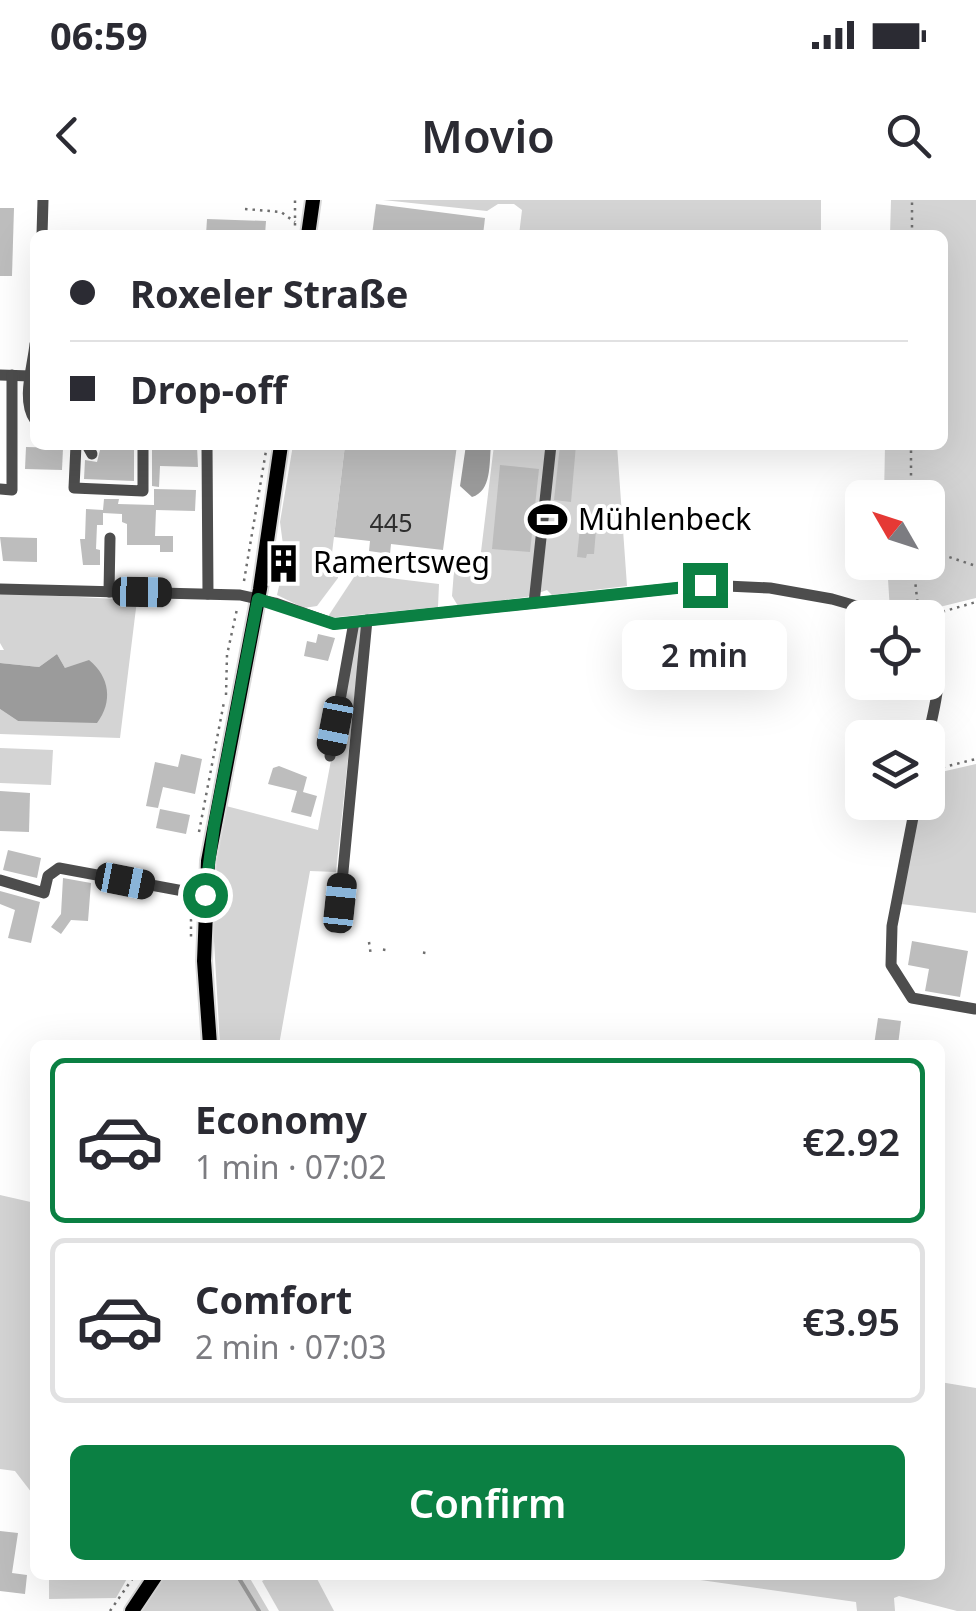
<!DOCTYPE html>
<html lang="en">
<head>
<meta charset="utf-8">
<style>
	:root { --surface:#fff; --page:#f7f7f7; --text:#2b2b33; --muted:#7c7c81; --line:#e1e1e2; --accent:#0b8043 }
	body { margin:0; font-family:"Noto Sans",sans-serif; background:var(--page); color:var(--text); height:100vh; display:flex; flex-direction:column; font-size:38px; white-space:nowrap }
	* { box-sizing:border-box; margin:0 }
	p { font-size:32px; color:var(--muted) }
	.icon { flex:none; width:55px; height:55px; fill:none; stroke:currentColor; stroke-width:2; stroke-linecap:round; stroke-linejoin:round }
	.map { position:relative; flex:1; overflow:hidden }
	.sheet { position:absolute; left:30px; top:840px; width:915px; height:540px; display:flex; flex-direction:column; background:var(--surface); border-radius:15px; box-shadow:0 10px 40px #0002 }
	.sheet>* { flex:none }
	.top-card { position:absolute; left:30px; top:30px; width:918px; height:220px; border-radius:15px; box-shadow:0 10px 40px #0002; display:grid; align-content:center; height:220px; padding:0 40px; background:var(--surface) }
	.needle { width:65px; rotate:309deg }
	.fabs { position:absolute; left:845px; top:280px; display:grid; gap:20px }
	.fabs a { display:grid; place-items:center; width:100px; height:100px; border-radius:15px; background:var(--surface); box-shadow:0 10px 40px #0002; font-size:50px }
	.end { position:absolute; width:45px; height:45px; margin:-22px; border:12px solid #0b8043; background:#fff; box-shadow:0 0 0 5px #fff }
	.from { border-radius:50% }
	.bubble { position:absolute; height:70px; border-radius:15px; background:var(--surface); box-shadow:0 10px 40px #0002; font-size:32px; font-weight:600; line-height:70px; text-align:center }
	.car { position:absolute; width:30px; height:60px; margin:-30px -15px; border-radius:12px; box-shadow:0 0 8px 2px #0007; background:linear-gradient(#222 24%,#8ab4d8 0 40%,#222 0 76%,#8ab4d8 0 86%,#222 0) }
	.top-card b { display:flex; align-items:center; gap:35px; height:95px; font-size:38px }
	.top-card b+b { border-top:2px solid var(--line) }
	.top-card i { width:25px; height:25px; background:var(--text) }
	ul { padding:18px 0 0; list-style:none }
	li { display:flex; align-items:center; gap:30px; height:165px; margin:0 20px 15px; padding:0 20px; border:5px solid var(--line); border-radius:15px }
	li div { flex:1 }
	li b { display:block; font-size:38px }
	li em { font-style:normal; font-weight:600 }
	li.current { border-color:var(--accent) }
	li>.icon { width:90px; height:90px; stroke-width:1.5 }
	.action { display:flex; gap:20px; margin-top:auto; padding:20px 40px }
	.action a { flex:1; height:115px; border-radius:15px; background:var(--accent); color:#fff; font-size:40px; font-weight:600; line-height:115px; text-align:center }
	.status { display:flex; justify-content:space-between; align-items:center; height:70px; padding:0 50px; background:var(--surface); direction:ltr }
	.status svg { height:28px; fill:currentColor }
	header { display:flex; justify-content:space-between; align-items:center; height:130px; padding:0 40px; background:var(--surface); font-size:45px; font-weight:600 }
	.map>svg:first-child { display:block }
	.green { fill:#d4d4d4 }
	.water { fill:#9b9b9b }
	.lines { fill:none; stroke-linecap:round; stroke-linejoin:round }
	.stream { stroke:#9b9b9b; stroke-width:4 }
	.building { fill:#bdbdbd }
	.major-casing { stroke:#dbdbdb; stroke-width:18 }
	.path { stroke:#6f6f6f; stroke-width:2.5; stroke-dasharray:2.5 5; stroke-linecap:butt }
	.minor { stroke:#4d4d4d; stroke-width:11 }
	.major { stroke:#000; stroke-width:14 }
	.route { stroke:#0b8043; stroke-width:12 }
	.labels { text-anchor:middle; stroke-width:8; stroke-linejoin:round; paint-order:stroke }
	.number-label { font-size:25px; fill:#2f2f2f }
	.poi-label { font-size:30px; fill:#000; stroke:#fff; text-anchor:start }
</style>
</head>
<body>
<div class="status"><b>06:59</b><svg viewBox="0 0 49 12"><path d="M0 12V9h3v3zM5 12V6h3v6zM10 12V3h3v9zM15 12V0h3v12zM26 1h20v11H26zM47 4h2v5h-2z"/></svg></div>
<header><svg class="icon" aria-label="back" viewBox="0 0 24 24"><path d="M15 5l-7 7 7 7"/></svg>Movio<svg class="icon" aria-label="search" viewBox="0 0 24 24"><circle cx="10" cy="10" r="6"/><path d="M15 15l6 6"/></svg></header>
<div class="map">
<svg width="976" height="1411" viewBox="0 0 976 1411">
	<rect width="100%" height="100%" fill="#fff"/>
	<g class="green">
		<path d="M383 0H821V35H519L522 10 514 4H498L487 11Z"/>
		<path d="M891 0H976V398L907 415 890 411 887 363 928 362V298H884L885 245H942V35H890Z"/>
		<path d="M293 245H345L330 370 338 372V378L317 406 304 408 277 395 285 360 280 322Z"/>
		<path d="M494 245H617L627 386 552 395 547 390 527 397 458 406 452 396 455 358 480 360Z"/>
		<path d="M356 374 439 384 438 407 327 418Z"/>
		<path d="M0 393 137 400 120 538 0 534V509L18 521 72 468H65L57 454 39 467 0 463V450H4L0 443Z"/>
		<path d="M356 426H362L336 672 310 671 279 845H220L211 689 226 606 318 630Z"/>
		<path d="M0 548 53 550 51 585 0 583Z"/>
		<path d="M976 564V713L901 704 920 603 928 602V575Z"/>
		<path d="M0 995 35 1003V1297L15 1271 0 1269Z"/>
		<path d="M940 1182 976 1188V1411H957L899 1396 894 1398 895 1411H857L856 1402 665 1375H940Z"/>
		<path d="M49 1375H129L116 1398 49 1399Z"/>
		<path d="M159 1375H248L269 1411H138Z"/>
		<path d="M273 1375H315L334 1411H279L262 1381Z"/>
	</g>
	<g class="water">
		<path d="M466 245H491C489 263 492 291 472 297L460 286Z"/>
		<path d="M57 454 65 468 89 460C110 477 113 502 97 523L18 521 0 509V463L39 467Z"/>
	</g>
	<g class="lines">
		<path class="stream" d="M237 1375 259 1411"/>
	</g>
	<g class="building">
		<path d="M376 4 485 18 483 35H372Z"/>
		<path d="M0 8H14L12 76H0Z"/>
		<path d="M207 19 266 21 265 35H206Z"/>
		<path d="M109 245H134V281L84 279 85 260 97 262 100 250Z"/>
		<path d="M152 245 197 246 198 267 160 266 159 287 152 286Z"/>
		<path d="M345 245H457L443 350 391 344 390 354 369 351 370 341 334 337Z"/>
		<path d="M560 245H576L571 302 554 300Z"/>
		<path d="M26 247 63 248 62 270 25 269Z"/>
		<path d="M500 265 539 269 530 352 492 349Z"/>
		<path d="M154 289 196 290 195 311 156 310 155 336H173V352H160V345H127V324L122 322V314L103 313V325H97L96 349 100 350V365H83L80 339H85L86 309 103 310 104 299H119L118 304 154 305Z"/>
		<path d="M581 317 597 318 594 354H587L586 358 577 357Z"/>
		<path d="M0 337 37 338V362L3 361Z"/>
		<path d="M318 434 335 438 328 461 304 456 307 441 316 443Z"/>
		<path d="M181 554 202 559 195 594 163 587 158 608 146 606 155 562 178 567Z"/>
		<path d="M279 566 307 577 303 592 317 596 311 617 291 612 297 591 268 584 273 568Z"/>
		<path d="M0 591 30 593 29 632 0 631Z"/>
		<path d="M160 609 190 615 186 634 156 628Z"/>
		<path d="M8 650 41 658 37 678 3 670Z"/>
		<path d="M63 678 91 683 88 721 71 720 61 734 51 727 61 714Z"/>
		<path d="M0 691 40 702 31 743 8 738 15 710 0 704Z"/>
		<path d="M912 741 968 751 960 797 925 791 929 769 908 765Z"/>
		<path d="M878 818 901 821 898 845H874Z"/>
		<path d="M0 1331 18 1333 12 1373 27 1375 25 1394 0 1391Z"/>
	</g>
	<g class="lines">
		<defs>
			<g id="major">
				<path d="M308 35 313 0"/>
				<path d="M210 845 204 761 208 661 260 389 281 245"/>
				<path d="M132 1411 156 1375"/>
			</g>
		</defs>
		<use href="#major" class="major-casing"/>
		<g class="path">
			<path d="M245 9 281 12 295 22"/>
			<path d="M295 33V0"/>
			<path d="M912 35V0"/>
			<path d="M911 298V245"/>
			<path d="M928 350 976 366"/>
			<path d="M913 362 919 416"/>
			<path d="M244 381 267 245"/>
			<path d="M921 418 976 402"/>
			<path d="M226 495 227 455 237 409"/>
			<path d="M928 571 976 559"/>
			<path d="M199 632 224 502"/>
			<path d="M191 704V741"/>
			<path d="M369 742 371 756"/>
			<path d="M384 751 385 744"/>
			<path d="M424 754 425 747"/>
			<path d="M255 1379 261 1375"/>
			<path d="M110 1411 135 1375"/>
		</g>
		<g class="minor">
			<path d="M42 35 43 0"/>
			<path d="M35 144C33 166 21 201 35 220"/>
			<path d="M0 175 31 176"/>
			<path d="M76 245 74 288 143 291V245"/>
			<path d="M87 245 92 254"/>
			<path d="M207 245 208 394"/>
			<path d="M0 289 12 290V175"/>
			<path d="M0 389 240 395 275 403 334 424 705 385 770 388 832 399 898 418"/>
			<path d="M109 392 110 338"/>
			<path d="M534 403 551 245"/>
			<path d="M928 446C949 469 932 511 928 539"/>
			<path d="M330 556 354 422"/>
			<path d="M916 602 892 726 891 765 912 798 975 809"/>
			<path d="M0 680 44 693 48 676 59 668 205 695"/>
			<path d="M340 703 367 420"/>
		</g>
		<use href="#major" class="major"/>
	</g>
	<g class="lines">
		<path class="route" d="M205 695 214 626 258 399 334 424 705 385"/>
	</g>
	<defs>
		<symbol id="stadium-bare" viewBox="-9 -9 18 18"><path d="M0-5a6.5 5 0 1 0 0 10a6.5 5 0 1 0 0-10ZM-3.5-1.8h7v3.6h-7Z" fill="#000" stroke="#fff" stroke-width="2.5" paint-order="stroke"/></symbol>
		<symbol id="building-bare" viewBox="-9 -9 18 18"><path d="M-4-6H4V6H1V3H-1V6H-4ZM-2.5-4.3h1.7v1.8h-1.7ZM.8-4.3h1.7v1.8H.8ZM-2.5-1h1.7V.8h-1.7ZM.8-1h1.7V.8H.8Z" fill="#000" stroke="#fff" stroke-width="2.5" paint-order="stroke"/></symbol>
	</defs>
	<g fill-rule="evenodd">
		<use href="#stadium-bare" x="520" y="292" width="55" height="55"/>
		<use href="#building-bare" x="256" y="336" width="55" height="55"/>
	</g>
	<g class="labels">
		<g class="number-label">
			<text x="391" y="332">445</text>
		</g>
		<g class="poi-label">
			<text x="578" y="330">Mühlenbeck</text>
			<text x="313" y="373">Ramertsweg</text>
		</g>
	</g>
</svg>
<div class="fabs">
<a><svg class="needle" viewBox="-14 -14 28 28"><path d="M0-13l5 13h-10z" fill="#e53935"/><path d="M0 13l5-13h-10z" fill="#7c7c81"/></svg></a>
<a><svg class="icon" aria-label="locate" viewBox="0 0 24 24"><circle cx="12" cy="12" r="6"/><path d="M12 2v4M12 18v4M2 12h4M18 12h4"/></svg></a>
<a><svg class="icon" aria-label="layers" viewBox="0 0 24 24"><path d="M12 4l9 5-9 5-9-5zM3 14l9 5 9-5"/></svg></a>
</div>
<i class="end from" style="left:205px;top:695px"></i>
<i class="end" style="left:705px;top:385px"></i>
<div class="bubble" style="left:622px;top:420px;width:165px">2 min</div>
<i class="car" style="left:142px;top:392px;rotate:91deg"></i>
<i class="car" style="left:335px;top:526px;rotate:191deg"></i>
<i class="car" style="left:125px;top:681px;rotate:101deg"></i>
<i class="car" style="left:340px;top:703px;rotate:6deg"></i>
<div class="top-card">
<b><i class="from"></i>Roxeler Straße</b>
<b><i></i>Drop-off</b>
</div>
<section class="sheet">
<ul>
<li class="current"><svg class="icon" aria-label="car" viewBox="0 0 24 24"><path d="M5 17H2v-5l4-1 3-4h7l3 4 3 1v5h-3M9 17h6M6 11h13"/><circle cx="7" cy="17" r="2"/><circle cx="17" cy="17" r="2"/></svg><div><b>Economy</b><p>1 min · 07:02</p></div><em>€2.92</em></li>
<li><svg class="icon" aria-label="car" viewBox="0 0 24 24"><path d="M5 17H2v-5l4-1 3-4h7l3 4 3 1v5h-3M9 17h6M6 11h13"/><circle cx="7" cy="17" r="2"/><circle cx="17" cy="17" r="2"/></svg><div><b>Comfort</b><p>2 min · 07:03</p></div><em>€3.95</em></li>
</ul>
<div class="action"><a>Confirm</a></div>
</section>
</div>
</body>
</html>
